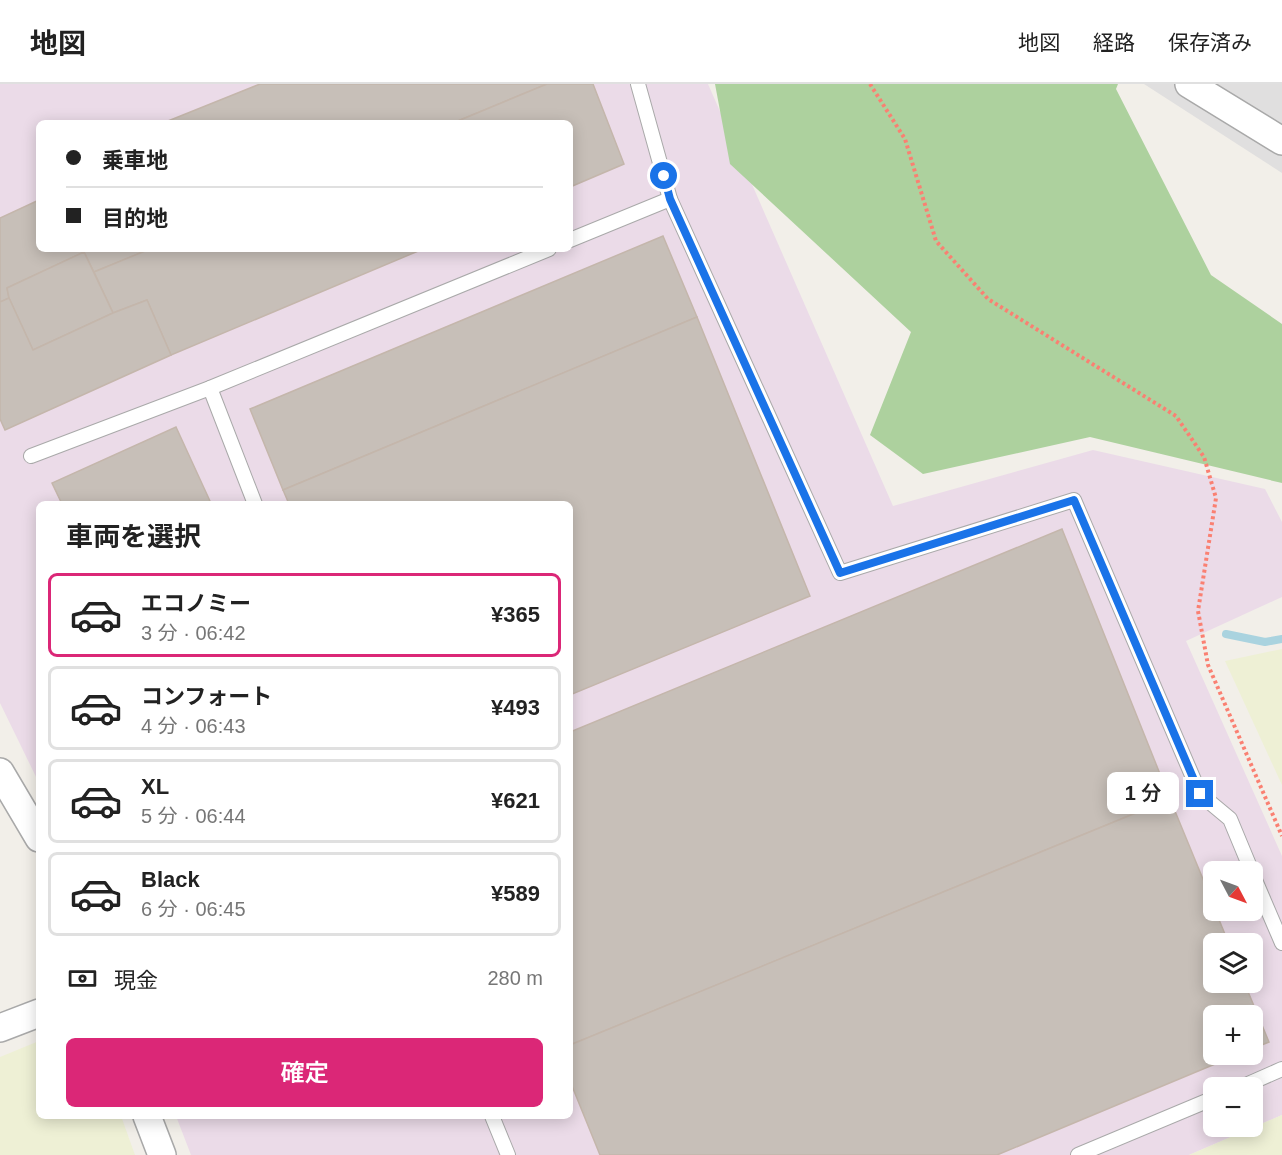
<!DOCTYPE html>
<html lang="ja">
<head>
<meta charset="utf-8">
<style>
	:root { --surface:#fff; --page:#f6f6f6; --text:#222; --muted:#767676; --line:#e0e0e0; --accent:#db2777 }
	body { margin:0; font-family:Helvetica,"Noto Sans JP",sans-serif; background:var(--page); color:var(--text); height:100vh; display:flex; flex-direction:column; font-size:22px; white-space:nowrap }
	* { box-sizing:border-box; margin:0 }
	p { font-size:20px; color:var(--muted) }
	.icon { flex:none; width:33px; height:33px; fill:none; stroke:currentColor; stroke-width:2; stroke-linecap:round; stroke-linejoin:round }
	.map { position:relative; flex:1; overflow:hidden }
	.drawer { position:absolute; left:36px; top:417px; width:537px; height:618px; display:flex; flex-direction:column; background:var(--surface); border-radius:9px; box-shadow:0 3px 15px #0003 }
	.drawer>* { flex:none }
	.banner { position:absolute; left:36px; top:36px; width:537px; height:132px; border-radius:9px; box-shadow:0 3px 15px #0003; display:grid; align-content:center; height:132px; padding:0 30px; background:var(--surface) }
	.needle { width:39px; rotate:131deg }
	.buttons { position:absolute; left:1203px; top:777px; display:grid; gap:12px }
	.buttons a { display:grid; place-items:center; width:60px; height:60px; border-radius:9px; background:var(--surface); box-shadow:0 3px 15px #0003; font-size:30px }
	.end { position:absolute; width:27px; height:27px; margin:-14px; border:8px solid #1a73e8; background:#fff; box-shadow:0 0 0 3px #fff }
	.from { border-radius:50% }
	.bubble { position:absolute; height:42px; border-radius:9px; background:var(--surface); box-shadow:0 3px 15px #0003; font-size:20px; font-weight:600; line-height:42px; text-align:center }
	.banner b { display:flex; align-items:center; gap:21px; height:57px; font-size:22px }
	.banner b+b { border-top:2px solid var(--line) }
	.banner i { width:15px; height:15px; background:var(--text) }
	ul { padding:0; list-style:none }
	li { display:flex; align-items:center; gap:18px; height:84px; margin:0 12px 9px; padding:0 18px; border:3px solid var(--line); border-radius:9px }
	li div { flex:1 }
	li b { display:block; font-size:22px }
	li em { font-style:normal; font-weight:600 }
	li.on { border-color:var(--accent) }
	li>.icon { width:54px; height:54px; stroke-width:1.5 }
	h2 { padding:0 30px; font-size:27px; line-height:72px }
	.pay { display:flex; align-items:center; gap:15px; height:66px; padding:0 30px; font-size:22px }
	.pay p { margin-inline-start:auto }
	.button { display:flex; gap:12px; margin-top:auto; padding:12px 30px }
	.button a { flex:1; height:69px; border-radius:9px; background:var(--accent); color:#fff; font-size:24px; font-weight:600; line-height:69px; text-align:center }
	header { display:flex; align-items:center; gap:36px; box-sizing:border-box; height:84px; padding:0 30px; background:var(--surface); border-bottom:2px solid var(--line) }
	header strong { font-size:28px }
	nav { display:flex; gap:33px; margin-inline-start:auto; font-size:21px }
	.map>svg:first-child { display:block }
	.residential { fill:#e0dfdf }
	.industrial { fill:#ebdbe8; fill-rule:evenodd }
	.farmland { fill:#eef0d5 }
	.forest { fill:#add19e }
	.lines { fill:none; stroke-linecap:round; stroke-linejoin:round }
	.stream { stroke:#aad3df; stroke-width:8 }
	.building { fill:#c7bfb8; stroke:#c4b6ab; stroke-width:1.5 }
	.service-casing { stroke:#a9a9a9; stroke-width:16 }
	.minor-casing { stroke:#a9a9a9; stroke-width:30 }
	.path { stroke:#fa8072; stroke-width:4; stroke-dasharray:3 3; stroke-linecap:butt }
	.service { stroke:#fff; stroke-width:14 }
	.minor { stroke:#fff; stroke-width:27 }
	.route { stroke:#1a73e8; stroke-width:8 }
</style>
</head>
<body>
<header>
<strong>地図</strong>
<nav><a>地図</a><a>経路</a><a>保存済み</a></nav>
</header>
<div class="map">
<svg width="1282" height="1071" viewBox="0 0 1282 1071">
	<rect width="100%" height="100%" fill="#f2efe9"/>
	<path class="residential" d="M1144 0H1282V89Z"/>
	<path class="industrial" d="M0 0H708L893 422 1093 366 1265 405 1282 438V513L1186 557 1282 772V1031L1189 1071H191L176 1032H570V420H39V699L0 619ZM39 39H570V165H39ZM1214 788H1252V826H1214ZM1214 860H1252V898H1214ZM1214 932H1252V970H1214ZM1214 1004H1252V1042H1214Z"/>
	<g class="farmland">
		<path d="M1282 565V701L1225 577Z"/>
		<path d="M39 957V1032H121L135 1071H0V973Z"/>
		<path d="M1282 1031V1071H1189Z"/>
	</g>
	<path class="forest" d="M715 0H1118L1116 5 1211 191 1282 240V399L1090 353 923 390 870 351 911 248 730 80Z"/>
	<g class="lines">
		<path class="stream" d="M1226 550 1265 558 1282 555"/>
	</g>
	<g class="building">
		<path d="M260 0H547L453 39H163Z"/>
		<path d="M547 0H593L624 80 570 103V39H453Z"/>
		<path d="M39 116V165H150L94 188 84 168 7 204 9 214 0 218V134Z"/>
		<path d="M663 152 697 233 283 406 250 325Z"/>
		<path d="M150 165H423L171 271 147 216 113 229 94 188Z"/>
		<path d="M84 168 113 229 33 266 9 214 7 204Z"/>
		<path d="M9 214 33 266 113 229 147 216 171 271 5 346 0 335V218Z"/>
		<path d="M697 233 810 512 570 611V420H289L283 406Z"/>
		<path d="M176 343 210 417 203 420H62L52 399Z"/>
		<path d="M1062 445 1170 715 570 961V648Z"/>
		<path d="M1170 715 1214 822V826H1215L1229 860H1214V898H1244L1269 958 1252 965V932H1214V970H1239L997 1071H600L570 997V961Z"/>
	</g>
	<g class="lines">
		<defs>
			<g id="service">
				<path d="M638 0 670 115 840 489 1074 416 1200 710 1230 735 1252 788"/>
				<path d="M570 156 670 115"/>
				<path d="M210 304 255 420"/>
				<path d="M31 372 210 304 549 165"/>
				<path d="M1252 789 1282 859"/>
				<path d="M1239 1004 1282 985"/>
				<path d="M492 1032 508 1071"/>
				<path d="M1078 1071 1214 1014"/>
			</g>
			<g id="minor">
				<path d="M1189 0 1282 57"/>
				<path d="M0 688 39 754"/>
				<path d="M0 944 39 929"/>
				<path d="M147 1032 162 1071"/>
			</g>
		</defs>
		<use href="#service" class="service-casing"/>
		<use href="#minor" class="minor-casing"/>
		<path class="path" d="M870 0 905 55 936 157 988 215 1176 332 1204 373 1216 414 1198 527 1208 581 1282 752"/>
		<use href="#service" class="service"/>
		<use href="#minor" class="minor"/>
	</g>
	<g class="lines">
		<path class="route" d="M664 92 670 115 840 489 1074 416 1200 710"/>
	</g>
</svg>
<div class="buttons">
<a><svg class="needle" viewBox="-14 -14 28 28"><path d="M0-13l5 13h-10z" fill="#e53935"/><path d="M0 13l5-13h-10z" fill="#767676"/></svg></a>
<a><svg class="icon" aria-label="layers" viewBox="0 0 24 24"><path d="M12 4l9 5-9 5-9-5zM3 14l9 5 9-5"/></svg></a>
<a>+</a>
<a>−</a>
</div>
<i class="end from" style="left:664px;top:92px"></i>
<i class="end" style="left:1200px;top:710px"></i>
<div class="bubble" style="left:1107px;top:688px;width:72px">1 分</div>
<div class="banner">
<b><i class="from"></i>乗車地</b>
<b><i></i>目的地</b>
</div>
<section class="drawer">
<h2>車両を選択</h2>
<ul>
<li class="on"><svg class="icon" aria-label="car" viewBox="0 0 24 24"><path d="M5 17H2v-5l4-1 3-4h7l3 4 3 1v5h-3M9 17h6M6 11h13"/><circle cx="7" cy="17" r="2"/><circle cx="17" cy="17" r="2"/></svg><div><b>エコノミー</b><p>3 分 · 06:42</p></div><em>¥365</em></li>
<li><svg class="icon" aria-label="car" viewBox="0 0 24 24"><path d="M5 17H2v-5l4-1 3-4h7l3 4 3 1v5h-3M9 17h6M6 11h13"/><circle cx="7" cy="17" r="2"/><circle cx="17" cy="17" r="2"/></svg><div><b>コンフォート</b><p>4 分 · 06:43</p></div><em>¥493</em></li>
<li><svg class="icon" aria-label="car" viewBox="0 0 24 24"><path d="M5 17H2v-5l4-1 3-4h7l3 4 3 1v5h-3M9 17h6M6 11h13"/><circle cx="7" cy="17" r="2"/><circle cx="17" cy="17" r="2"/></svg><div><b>XL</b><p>5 分 · 06:44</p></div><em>¥621</em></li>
<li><svg class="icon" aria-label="car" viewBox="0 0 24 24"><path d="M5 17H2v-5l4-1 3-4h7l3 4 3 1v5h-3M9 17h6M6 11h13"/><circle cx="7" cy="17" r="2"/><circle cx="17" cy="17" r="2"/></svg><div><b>Black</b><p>6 分 · 06:45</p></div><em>¥589</em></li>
</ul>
<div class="pay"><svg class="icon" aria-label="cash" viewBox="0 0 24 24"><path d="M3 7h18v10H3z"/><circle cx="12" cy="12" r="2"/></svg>現金<p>280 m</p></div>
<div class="button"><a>確定</a></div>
</section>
</div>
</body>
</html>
